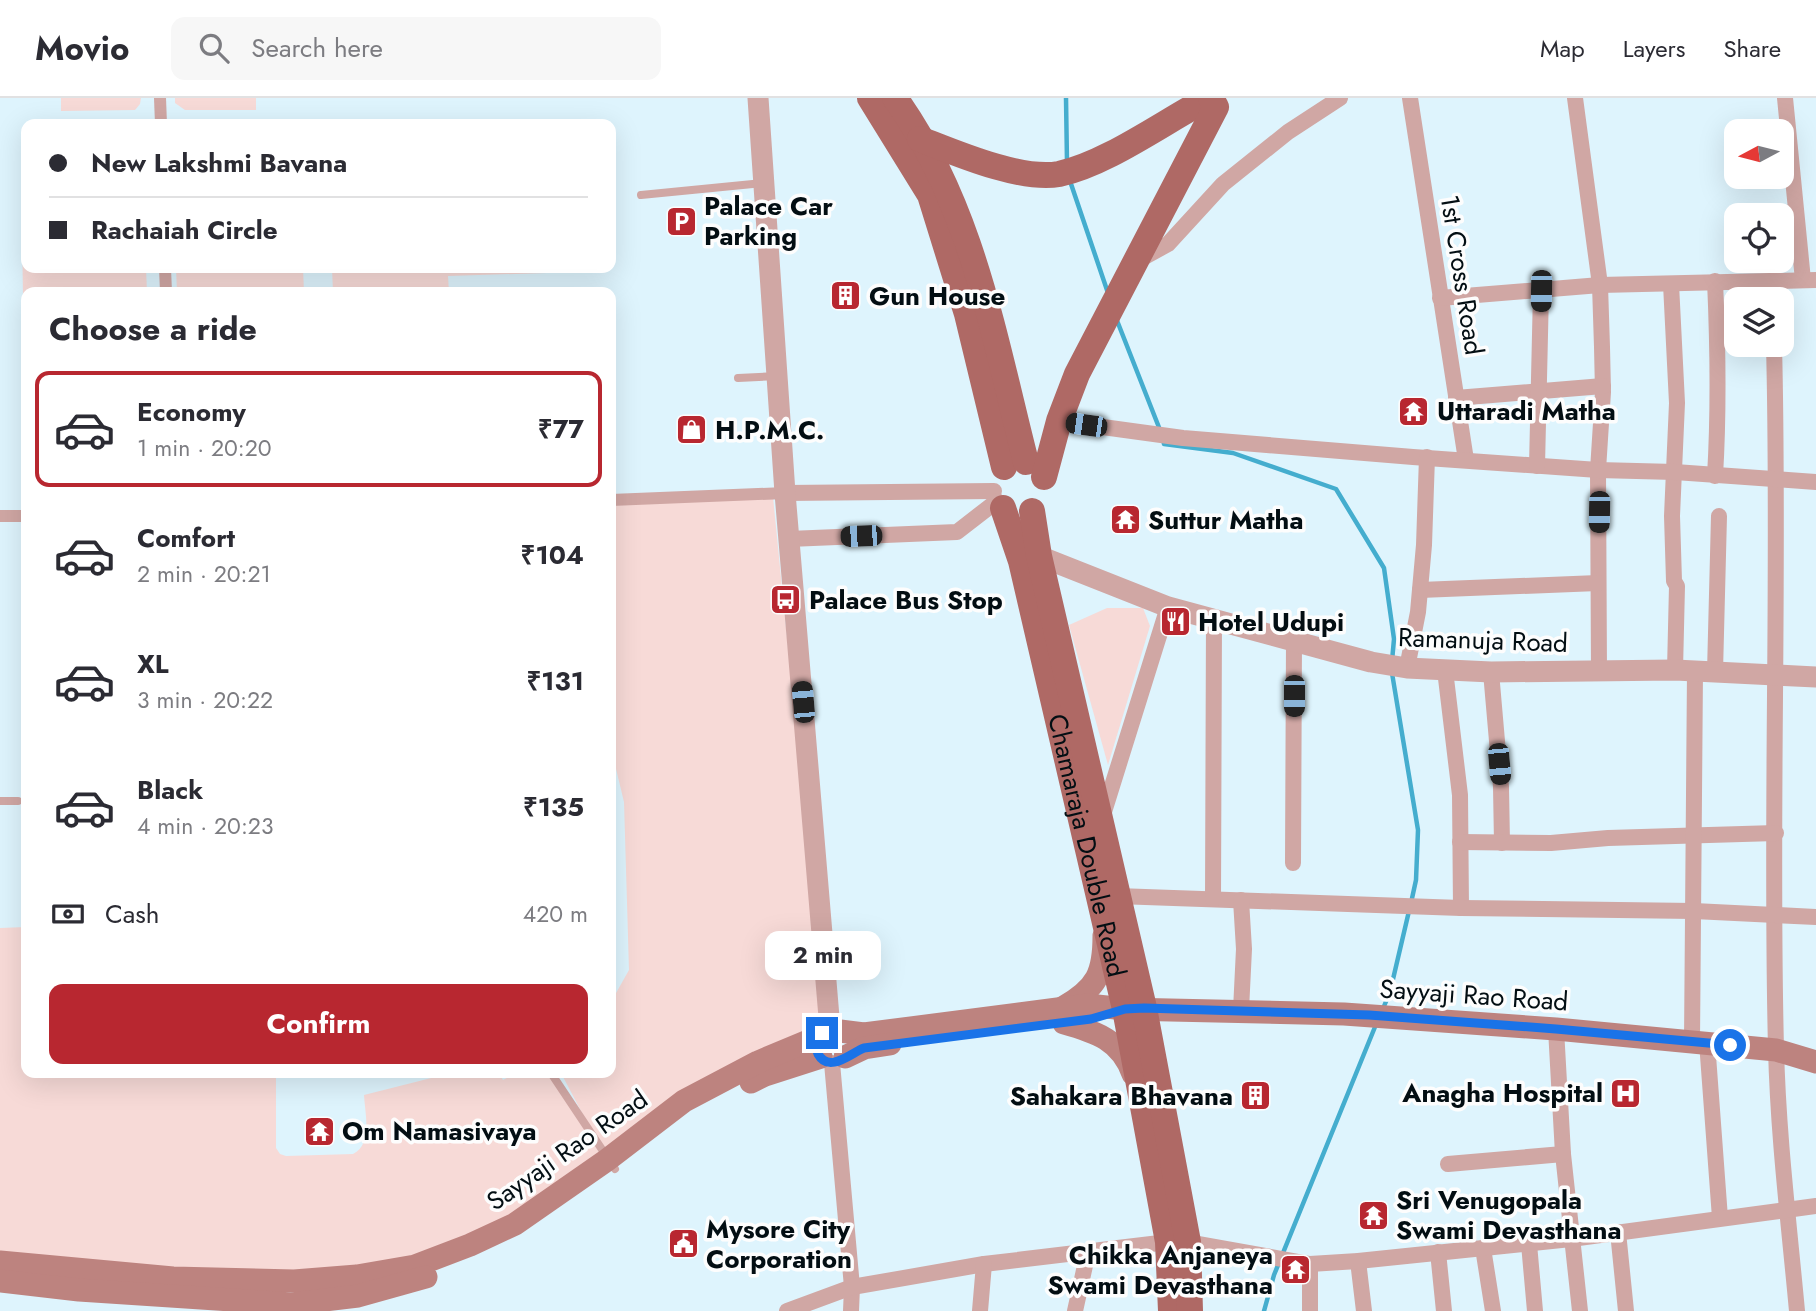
<!DOCTYPE html>
<html lang="en">
<head>
<meta charset="utf-8">
<style>
	:root { --surface:#fff; --page:#f7f7f7; --text:#2b2b33; --muted:#7c7c81; --line:#e1e1e2; --accent:#b82730 }
	body { margin:0; font-family:Jost,sans-serif; background:var(--page); color:var(--text); height:100vh; display:flex; flex-direction:column; font-size:26px; white-space:nowrap }
	* { box-sizing:border-box; margin:0 }
	p { font-size:23px; color:var(--muted) }
	.icon { flex:none; width:38px; height:38px; fill:none; stroke:currentColor; stroke-width:2; stroke-linecap:round; stroke-linejoin:round }
	.map { position:relative; flex:1; overflow:hidden }
	.details { position:absolute; left:21px; top:189px; width:595px; height:791px; display:flex; flex-direction:column; background:var(--surface); border-radius:14px; box-shadow:0 7px 28px #0002 }
	.details>* { flex:none }
	.guide { position:absolute; left:21px; top:21px; width:595px; height:154px; border-radius:14px; box-shadow:0 7px 28px #0002; display:grid; align-content:center; height:154px; padding:0 28px; background:var(--surface) }
	.needle { width:46px; rotate:263deg }
	.buttons { position:absolute; left:1724px; top:21px; display:grid; gap:14px }
	.buttons a { display:grid; place-items:center; width:70px; height:70px; border-radius:14px; background:var(--surface); box-shadow:0 7px 28px #0002; font-size:35px }
	.end { position:absolute; width:32px; height:32px; margin:-16px; border:9px solid #1a73e8; background:#fff; box-shadow:0 0 0 4px #fff }
	.from { border-radius:50% }
	.bubble { position:absolute; height:49px; border-radius:14px; background:var(--surface); box-shadow:0 7px 28px #0002; font-size:23px; font-weight:700; line-height:49px; text-align:center }
	.car { position:absolute; width:21px; height:42px; margin:-21px -10px; border-radius:9px; box-shadow:0 0 5px 2px #0007; background:linear-gradient(#222 24%,#8ab4d8 0 40%,#222 0 76%,#8ab4d8 0 86%,#222 0) }
	.guide b { display:flex; align-items:center; gap:24px; height:66px; font-size:26px }
	.guide b+b { border-top:2px solid var(--line) }
	.guide i { width:18px; height:18px; background:var(--text) }
	ul { padding:0; list-style:none }
	li { display:flex; align-items:center; gap:21px; height:116px; margin:0 14px 10px; padding:0 14px; border:4px solid transparent; border-radius:14px }
	li div { flex:1 }
	li b { display:block; font-size:26px }
	li em { font-style:normal; font-weight:700 }
	li.on { border-color:var(--accent) }
	li>.icon { width:63px; height:63px; stroke-width:1.5 }
	h2 { padding:0 28px; font-size:32px; line-height:84px }
	.pay { display:flex; align-items:center; gap:18px; height:77px; padding:0 28px; font-size:26px }
	.pay p { margin-inline-start:auto }
	.action { display:flex; gap:14px; margin-top:auto; padding:14px 28px }
	.action a { flex:1; height:80px; border-radius:14px; background:var(--accent); color:#fff; font-size:28px; font-weight:700; line-height:80px; text-align:center }
	header { display:flex; align-items:center; gap:42px; box-sizing:border-box; height:98px; padding:0 35px; background:var(--surface); border-bottom:2px solid var(--line) }
	header strong { font-size:33px }
	nav { display:flex; gap:38px; margin-inline-start:auto; font-size:24px }
	.search { width:490px; height:63px; background:var(--page); display:flex; align-items:center; gap:18px; box-sizing:border-box; padding:0 24px; border-radius:14px; color:var(--muted); font-size:26px }
	.map>svg:first-child { display:block }
	.green { fill:#f7dad7 }
	.lines { fill:none; stroke-linecap:round; stroke-linejoin:round }
	.stream { stroke:#44adce; stroke-width:4.5 }
	.service { stroke:#d0a7a4; stroke-width:8 }
	.pedestrian { stroke:#d0a7a4; stroke-width:12 }
	.minor { stroke:#d0a7a4; stroke-width:16 }
	.tertiary { stroke:#d0a7a4; stroke-width:21 }
	.secondary { stroke:#bd837f; stroke-width:23 }
	.primary { stroke:#af6965; stroke-width:26 }
	.route { stroke:#1a73e8; stroke-width:9 }
	.labels { text-anchor:middle; stroke-width:7; stroke-linejoin:round; paint-order:stroke }
	.poi-label { font-size:26px; font-weight:bold; fill:#030e13; stroke:#fdfdfd; text-anchor:start }
	.street-label { font-size:26px; fill:#030e13; stroke:#fdfdfd }
</style>
</head>
<body>
<header>
<strong>Movio</strong>
<div class="search"><svg class="icon" aria-label="search" viewBox="0 0 24 24"><circle cx="10" cy="10" r="6"/><path d="M15 15l6 6"/></svg>Search here</div>
<nav><a>Map</a><a>Layers</a><a>Share</a></nav>
</header>
<div class="map">
<svg width="1816" height="1213" viewBox="0 0 1816 1213">
	<rect width="100%" height="100%" fill="#def4fd"/>
	<g class="green">
		<path d="M61 0H141L140 6 135 12 61 13Z"/>
		<path d="M175 0H256V12H185L175 5Z"/>
		<path d="M26 54V170H146L147 194H26V395L21 68Z"/>
		<path d="M176 170H303L304 194H177Z"/>
		<path d="M332 170H547V175L448 178 449 194H333Z"/>
		<path d="M773 399 826 932 703 993 515 1126 357 1178 0 1164V830L26 829V975H276V1050L280 1056 286 1058 353 1056C373 1046 365 1016 364 997L451 975H499L503 982 516 975H551L601 1051 561 975H611V904L629 872 624 704 611 650V402Z"/>
		<path d="M26 434V524L22 518V442Z"/>
		<path d="M1107 510H1143L1150 528 1108 667 1069 527Z"/>
	</g>
	<g class="lines">
		<g class="stream">
			<path d="M1066 0 1067 65"/>
			<path d="M1069 80 1108 195"/>
			<path d="M1116 220 1160 332"/>
			<path d="M1163 341 1164 346 1233 355 1336 391 1384 470 1394 541 1392 563"/>
			<path d="M1392 575 1418 732 1416 782 1411 805"/>
			<path d="M1382 913 1390 894 1409 813"/>
			<path d="M1264 1213 1274 1177 1377 924"/>
		</g>
		<g class="service">
			<path d="M641 97 763 85"/>
			<path d="M738 280 777 278"/>
			<path d="M0 703H18"/>
			<path d="M551 975 615 1071"/>
		</g>
		<g class="pedestrian">
			<path d="M160 0 161 26"/>
			<path d="M165 170 166 194"/>
			<path d="M611 402 785 395"/>
			<path d="M0 418H26"/>
		</g>
		<g class="minor">
			<path d="M1410 0 1466 362"/>
			<path d="M1575 0 1600 187 1602 249 1603 294 1598 372 1599 574"/>
			<path d="M1785 0 1803 182"/>
			<path d="M1139 162 1168 146 1223 86 1288 34 1340 0"/>
			<path d="M1715 183C1718 249 1719 312 1715 378"/>
			<path d="M1671 186 1677 305 1672 418 1674 483 1677 488 1675 572"/>
			<path d="M1440 200 1600 187 1816 182"/>
			<path d="M1774 247C1780 481 1770 715 1776 950 1778 1037 1789 1126 1797 1213"/>
			<path d="M1456 300 1603 288"/>
			<path d="M1059 323 1183 340 1413 359 1598 372 1675 374 1816 384"/>
			<path d="M1537 368 1541 193"/>
			<path d="M785 395 994 393"/>
			<path d="M789 441 957 434 997 403"/>
			<path d="M1420 492 1598 485"/>
			<path d="M1407 570 1418 514 1424 447 1427 359"/>
			<path d="M1445 572 1460 697 1461 810"/>
			<path d="M1491 574 1501 689 1502 745"/>
			<path d="M1715 574 1719 418"/>
			<path d="M1103 717 1168 509"/>
			<path d="M1460 744 1551 745 1608 740 1776 735"/>
			<path d="M1293 765 1294 542"/>
			<path d="M1117 798 1461 810 1694 813 1816 819"/>
			<path d="M1213 801 1214 520"/>
			<path d="M1241 912 1244 851 1241 802"/>
			<path d="M1556 931 1563 1056 1580 1213"/>
			<path d="M1692 943 1695 573"/>
			<path d="M1707 944 1720 1120"/>
			<path d="M832 965 852 1189 851 1213"/>
			<path d="M1448 1066 1563 1056"/>
			<path d="M1618 1134 1626 1213"/>
			<path d="M1529 1146 1535 1213"/>
			<path d="M1483 1150 1493 1213"/>
			<path d="M1438 1154 1444 1213"/>
			<path d="M1358 1163 1364 1213"/>
			<path d="M1310 1166V1213"/>
			<path d="M787 1213 852 1189 984 1166 1168 1144H1188L1310 1166 1358 1163 1571 1141 1816 1108"/>
			<path d="M980 1213 984 1166"/>
			<path d="M1075 1213 1088 1154"/>
		</g>
		<g class="tertiary">
			<path d="M758 0 785 395 830 931"/>
			<path d="M1039 458 1168 509 1371 564 1407 570 1491 574 1675 572 1816 579"/>
		</g>
		<g class="secondary">
			<path d="M1064 909C1097 890 1104 875 1104 838"/>
			<path d="M1064 925C1096 934 1121 942 1133 976"/>
			<path d="M840 933 864 936 1088 907 1125 911 1344 916 1556 931 1776 952 1816 964"/>
			<path d="M845 959 864 950 890 946"/>
			<path d="M751 984 765 977 821 959"/>
			<path d="M0 1164 173 1180 294 1183 357 1178 415 1168 470 1147 515 1126 607 1062 684 1003 758 964 820 938"/>
			<path d="M0 1183 79 1192 292 1206 358 1198 426 1179"/>
		</g>
		<g class="primary">
			<path d="M870 0 930 97 967 216 1004 369"/>
			<path d="M895 0C972 107 994 239 1026 364"/>
			<path d="M920 41C956 55 1021 83 1059 76 1102 67 1154 31 1193 9L1201 0"/>
			<path d="M1044 379 1059 323 1077 276 1216 9 1211 0"/>
			<path id="s1" d="M1003 410 1021 463 1125 911 1168 1144 1171 1213"/>
			<path d="M1032 413 1039 458 1144 910 1188 1144 1190 1213"/>
		</g>
	</g>
	<g class="lines">
		<path class="route" d="M822 935C817 941 814 948 818 956 829 976 851 955 864 950L1091 921 1125 911 1144 910 1369 917 1556 931 1730 947"/>
	</g>
	<defs>
		<symbol id="parking-square" viewBox="-11 -11 22 22"><rect x="-9" y="-9" width="18" height="18" rx="4" fill="#b82730" stroke="#fdfdfd"/><path d="M-3.5-5.5H1a3.5 3.5 0 0 1 0 7H-1V5.5H-3.5ZM-1-3.4V-.6H.8a1.4 1.4 0 0 0 0-2.8Z" fill="#fff"/></symbol>
		<symbol id="building-square" viewBox="-11 -11 22 22"><rect x="-9" y="-9" width="18" height="18" rx="4" fill="#b82730" stroke="#fdfdfd"/><path d="M-4-6H4V6H1V3H-1V6H-4ZM-2.5-4.3h1.7v1.8h-1.7ZM.8-4.3h1.7v1.8H.8ZM-2.5-1h1.7V.8h-1.7ZM.8-1h1.7V.8H.8Z" fill="#fff"/></symbol>
		<symbol id="temple-square" viewBox="-11 -11 22 22"><rect x="-9" y="-9" width="18" height="18" rx="4" fill="#b82730" stroke="#fdfdfd"/><path d="M0-6L5-2H3V0L6.5 2.5H4V6H1.5V3h-3V6H-4V2.5H-6.5L-3 0V-2H-5Z" fill="#fff"/></symbol>
		<symbol id="shop-square" viewBox="-11 -11 22 22"><rect x="-9" y="-9" width="18" height="18" rx="4" fill="#b82730" stroke="#fdfdfd"/><path d="M-5-2.5h2.3a2.7 3.5 0 0 1 5.4 0H5L5.5 6h-11ZM-1.5-2.5h3a1.5 2.3 0 0 0-3 0Z" fill="#fff"/></symbol>
		<symbol id="bus-square" viewBox="-11 -11 22 22"><rect x="-9" y="-9" width="18" height="18" rx="4" fill="#b82730" stroke="#fdfdfd"/><path d="M-5-6H5V4H4V6H2V4H-2V6H-4V4H-5ZM-3.5-4V0h7V-4ZM-3.5 1.2v1.5H-2V1.2ZM2 1.2v1.5H3.5V1.2Z" fill="#fff"/></symbol>
		<symbol id="restaurant-square" viewBox="-11 -11 22 22"><rect x="-9" y="-9" width="18" height="18" rx="4" fill="#b82730" stroke="#fdfdfd"/><path d="M-5-6h1v4h1v-4h1v4h1v-4h1v5L-1.5 .5V6h-2V.5L-5-1ZM5-6V6H3V1.5H1.5Q1.5-4 5-6Z" fill="#fff"/></symbol>
		<symbol id="hospital-square" viewBox="-11 -11 22 22"><rect x="-9" y="-9" width="18" height="18" rx="4" fill="#b82730" stroke="#fdfdfd"/><path d="M-5-5h3v3.5h4V-5h3V5h-3V1.5h-4V5h-3Z" fill="#fff"/></symbol>
		<symbol id="civic-square" viewBox="-11 -11 22 22"><rect x="-9" y="-9" width="18" height="18" rx="4" fill="#b82730" stroke="#fdfdfd"/><path d="M-.6-6.5H3V-4.5H.6V-3L4-1V1h2V6H-6V1h2V-1L-.6-3ZM-1.2 2.5V6h2.4V2.5Z" fill="#fff"/></symbol>
	</defs>
	<g fill-rule="evenodd">
		<use href="#parking-square" x="664" y="106" width="35" height="35"/>
		<use href="#building-square" x="828" y="180" width="35" height="35"/>
		<use href="#temple-square" x="1396" y="296" width="35" height="35"/>
		<use href="#shop-square" x="674" y="314" width="35" height="35"/>
		<use href="#temple-square" x="1108" y="404" width="35" height="35"/>
		<use href="#bus-square" x="768" y="484" width="35" height="35"/>
		<use href="#restaurant-square" x="1158" y="506" width="35" height="35"/>
		<use href="#hospital-square" x="1608" y="978" width="35" height="35"/>
		<use href="#building-square" x="1238" y="980" width="35" height="35"/>
		<use href="#temple-square" x="302" y="1016" width="35" height="35"/>
		<use href="#temple-square" x="1356" y="1100" width="35" height="35"/>
		<use href="#civic-square" x="666" y="1128" width="35" height="35"/>
		<use href="#temple-square" x="1278" y="1154" width="35" height="35"/>
	</g>
	<g class="labels">
		<g class="poi-label">
			<text x="704" y="117">Palace Car<tspan x="704" dy="30">Parking</tspan></text>
			<text x="869" y="207">Gun House</text>
			<text x="1437" y="322">Uttaradi Matha</text>
			<text x="715" y="341">H.P.M.C.</text>
			<text x="1148" y="431">Suttur Matha</text>
			<text x="809" y="511">Palace Bus Stop</text>
			<text x="1198" y="533">Hotel Udupi</text>
			<text x="1603" y="1004" text-anchor="end">Anagha Hospital</text>
			<text x="1233" y="1007" text-anchor="end">Sahakara Bhavana</text>
			<text x="342" y="1042">Om Namasivaya</text>
			<text x="1396" y="1111">Sri Venugopala<tspan x="1396" dy="30">Swami Devasthana</tspan></text>
			<text x="706" y="1140">Mysore City<tspan x="706" dy="30">Corporation</tspan></text>
			<text x="1273" y="1166" text-anchor="end">Chikka Anjaneya<tspan x="1273" dy="30">Swami Devasthana</tspan></text>
		</g>
		<g class="street-label">
			<text transform="translate(1462 177) rotate(81)" y="9">1st Cross Road</text>
			<text transform="translate(1483 542) rotate(2)" y="9">Ramanuja Road</text>
			<text dy="9" stroke="none"><textPath href="#s1" startOffset="348">Chamaraja Double Road</textPath></text>
			<text transform="translate(1474 897) rotate(4)" y="9">Sayyaji Rao Road</text>
			<text transform="translate(567 1052) rotate(-35)" y="9">Sayyaji Rao Road</text>
		</g>
	</g>
</svg>
<div class="buttons">
<a><svg class="needle" viewBox="-14 -14 28 28"><path d="M0-13l5 13h-10z" fill="#e53935"/><path d="M0 13l5-13h-10z" fill="#7c7c81"/></svg></a>
<a><svg class="icon" aria-label="locate" viewBox="0 0 24 24"><circle cx="12" cy="12" r="6"/><path d="M12 2v4M12 18v4M2 12h4M18 12h4"/></svg></a>
<a><svg class="icon" aria-label="layers" viewBox="0 0 24 24"><path d="M12 4l9 5-9 5-9-5zM3 14l9 5 9-5"/></svg></a>
</div>
<i class="end from" style="left:1730px;top:947px"></i>
<i class="end" style="left:822px;top:935px"></i>
<div class="bubble" style="left:765px;top:833px;width:116px">2 min</div>
<i class="car" style="left:1541px;top:193px;rotate:181deg"></i>
<i class="car" style="left:1086px;top:327px;rotate:278deg"></i>
<i class="car" style="left:1599px;top:414px;rotate:181deg"></i>
<i class="car" style="left:861px;top:438px;rotate:268deg"></i>
<i class="car" style="left:1294px;top:598px;rotate:180deg"></i>
<i class="car" style="left:803px;top:604px;rotate:355deg"></i>
<i class="car" style="left:1499px;top:666px;rotate:175deg"></i>
<div class="guide">
<b><i class="from"></i>New Lakshmi Bavana</b>
<b><i></i>Rachaiah Circle</b>
</div>
<section class="details">
<h2>Choose a ride</h2>
<ul>
<li class="on"><svg class="icon" aria-label="car" viewBox="0 0 24 24"><path d="M5 17H2v-5l4-1 3-4h7l3 4 3 1v5h-3M9 17h6M6 11h13"/><circle cx="7" cy="17" r="2"/><circle cx="17" cy="17" r="2"/></svg><div><b>Economy</b><p>1 min · 20:20</p></div><em>₹77</em></li>
<li><svg class="icon" aria-label="car" viewBox="0 0 24 24"><path d="M5 17H2v-5l4-1 3-4h7l3 4 3 1v5h-3M9 17h6M6 11h13"/><circle cx="7" cy="17" r="2"/><circle cx="17" cy="17" r="2"/></svg><div><b>Comfort</b><p>2 min · 20:21</p></div><em>₹104</em></li>
<li><svg class="icon" aria-label="car" viewBox="0 0 24 24"><path d="M5 17H2v-5l4-1 3-4h7l3 4 3 1v5h-3M9 17h6M6 11h13"/><circle cx="7" cy="17" r="2"/><circle cx="17" cy="17" r="2"/></svg><div><b>XL</b><p>3 min · 20:22</p></div><em>₹131</em></li>
<li><svg class="icon" aria-label="car" viewBox="0 0 24 24"><path d="M5 17H2v-5l4-1 3-4h7l3 4 3 1v5h-3M9 17h6M6 11h13"/><circle cx="7" cy="17" r="2"/><circle cx="17" cy="17" r="2"/></svg><div><b>Black</b><p>4 min · 20:23</p></div><em>₹135</em></li>
</ul>
<div class="pay"><svg class="icon" aria-label="cash" viewBox="0 0 24 24"><path d="M3 7h18v10H3z"/><circle cx="12" cy="12" r="2"/></svg>Cash<p>420 m</p></div>
<div class="action"><a>Confirm</a></div>
</section>
</div>
</body>
</html>
